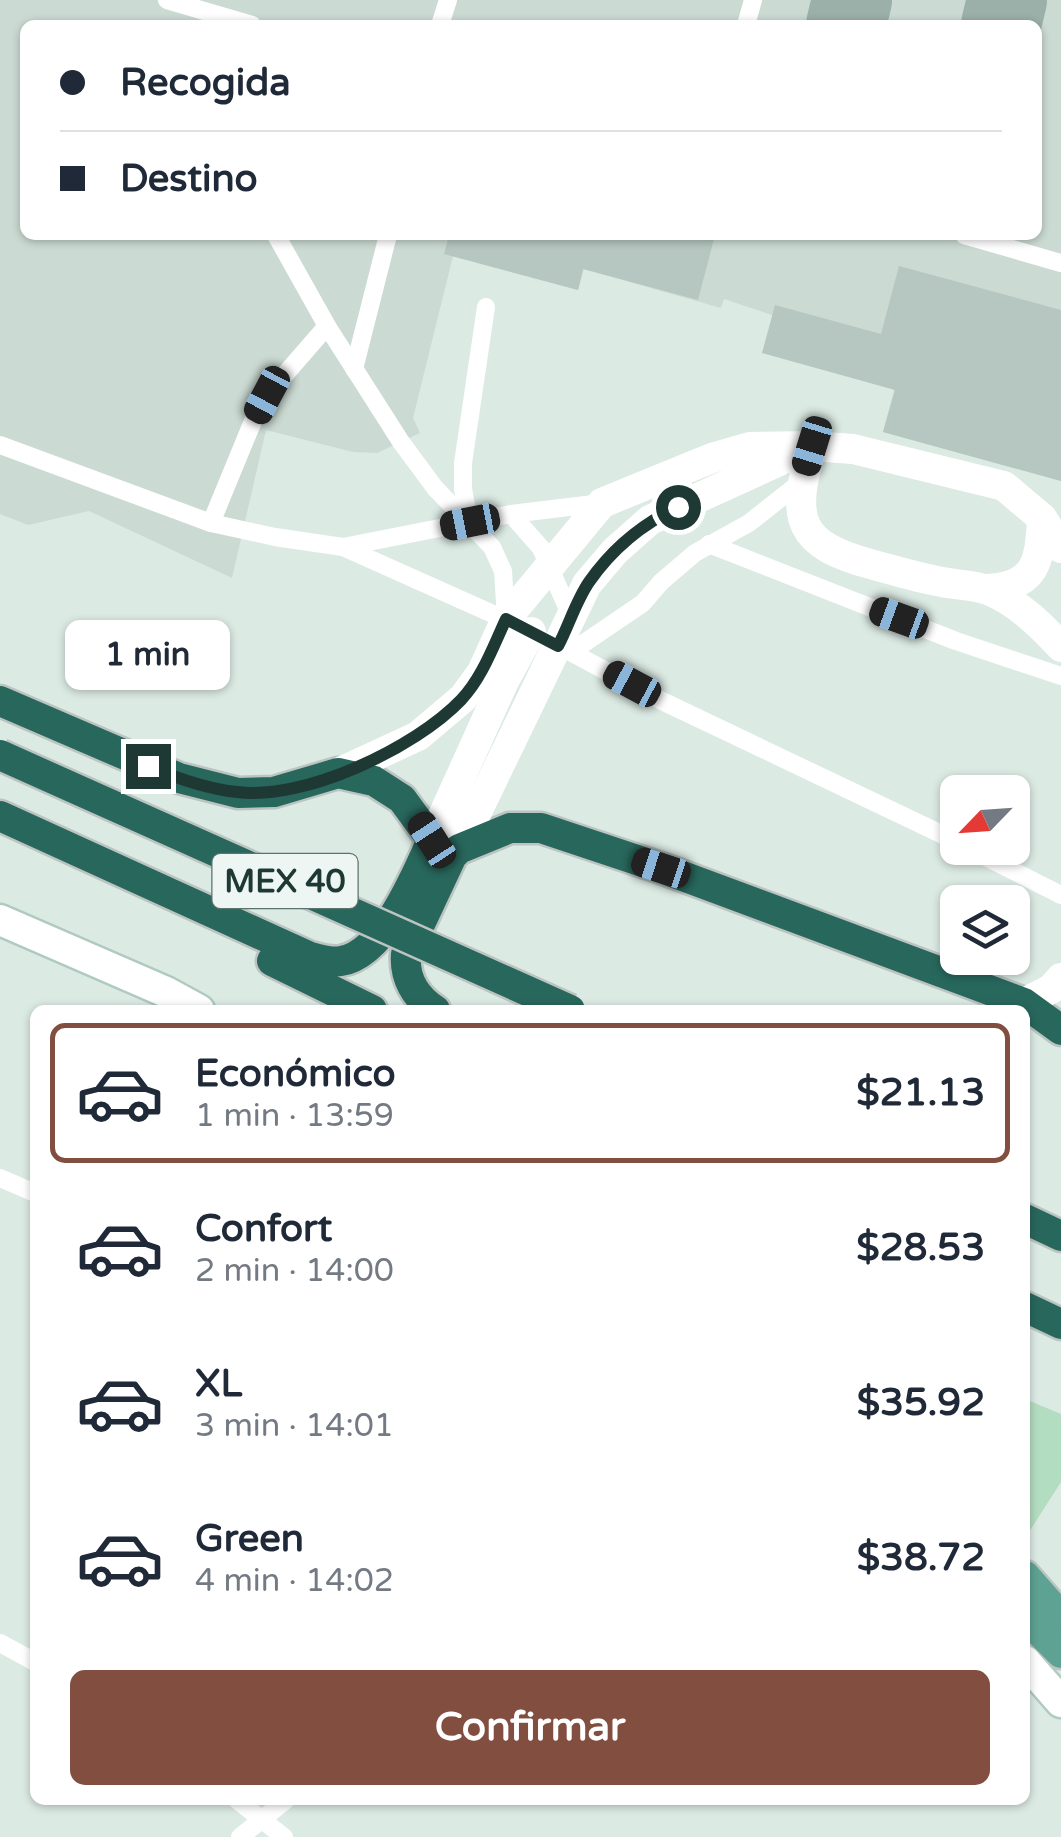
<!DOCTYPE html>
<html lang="es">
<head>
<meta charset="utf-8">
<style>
	:root { --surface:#fff; --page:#f6f6f7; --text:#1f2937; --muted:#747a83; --line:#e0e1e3; --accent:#824e40 }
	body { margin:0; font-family:"Varela Round",sans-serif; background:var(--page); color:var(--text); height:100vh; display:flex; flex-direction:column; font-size:38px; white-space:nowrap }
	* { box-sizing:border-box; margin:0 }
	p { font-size:32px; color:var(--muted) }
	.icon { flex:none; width:55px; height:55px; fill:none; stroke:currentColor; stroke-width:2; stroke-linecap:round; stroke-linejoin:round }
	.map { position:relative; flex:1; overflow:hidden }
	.sheet { position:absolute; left:30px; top:1005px; width:1000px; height:800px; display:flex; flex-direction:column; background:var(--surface); border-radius:15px; box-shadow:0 2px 8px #0004 }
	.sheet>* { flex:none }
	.banner { position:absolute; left:20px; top:20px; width:1022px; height:220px; border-radius:15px; box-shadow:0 2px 8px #0004; display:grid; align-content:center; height:220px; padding:0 40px; background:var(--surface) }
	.needle { width:65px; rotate:245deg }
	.fabs { position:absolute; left:940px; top:775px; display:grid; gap:20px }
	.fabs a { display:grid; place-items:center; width:90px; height:90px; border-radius:15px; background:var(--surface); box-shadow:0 2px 8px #0004; font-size:50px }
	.end { position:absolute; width:45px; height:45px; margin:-22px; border:12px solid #1e3933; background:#fff; box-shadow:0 0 0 5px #fff }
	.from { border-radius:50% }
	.bubble { position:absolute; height:70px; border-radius:15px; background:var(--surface); box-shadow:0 2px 8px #0004; font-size:32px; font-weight:700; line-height:70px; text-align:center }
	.car { position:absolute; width:30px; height:60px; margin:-30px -15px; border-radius:12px; box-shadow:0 0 8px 2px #0007; background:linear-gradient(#222 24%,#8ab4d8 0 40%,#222 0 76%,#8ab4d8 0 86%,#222 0) }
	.banner b { display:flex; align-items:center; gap:35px; height:95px; font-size:38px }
	.banner b+b { border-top:2px solid var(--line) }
	.banner i { width:25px; height:25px; background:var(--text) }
	ul { padding:18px 0 0; list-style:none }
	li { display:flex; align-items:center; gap:30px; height:140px; margin:0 20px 15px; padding:0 20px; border:5px solid transparent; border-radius:15px }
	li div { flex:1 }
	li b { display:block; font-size:38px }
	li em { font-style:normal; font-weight:700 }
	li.current { border-color:var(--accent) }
	li>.icon { width:90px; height:90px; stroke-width:1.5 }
	.primary-button { display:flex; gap:20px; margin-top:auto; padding:20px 40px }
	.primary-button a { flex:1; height:115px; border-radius:15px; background:var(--accent); color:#fff; font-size:40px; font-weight:700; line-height:115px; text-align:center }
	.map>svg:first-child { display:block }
	.built { fill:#cbdad3; fill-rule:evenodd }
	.green { fill:#b3ddc0 }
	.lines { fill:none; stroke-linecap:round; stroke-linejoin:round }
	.taxiway { stroke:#9ab0a9; stroke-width:80 }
	.building { fill:#b5c7c0 }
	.secondary-casing { stroke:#afcac1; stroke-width:35 }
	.primary-casing { stroke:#bcc4c2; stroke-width:35 }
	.highway-casing { stroke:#bcc4c2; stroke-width:35 }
	.lane { stroke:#fff; stroke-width:18 }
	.street { stroke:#fff; stroke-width:30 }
	.secondary { stroke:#fff; stroke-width:30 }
	.primary { stroke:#5ea293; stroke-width:30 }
	.highway { stroke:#28675c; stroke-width:30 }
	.highway-bridge-casing { stroke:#bcc4c2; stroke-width:35; stroke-linecap:butt }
	.highway-bridge { stroke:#28675c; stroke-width:30 }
	.route { stroke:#1e3933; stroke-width:12 }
	.labels { text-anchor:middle; stroke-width:8; stroke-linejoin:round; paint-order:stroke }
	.shield { fill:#edf6f2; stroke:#5c726c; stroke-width:2.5 }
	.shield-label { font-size:32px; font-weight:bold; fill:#1e3933 }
</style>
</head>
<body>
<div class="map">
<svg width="1061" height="1837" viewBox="0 0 1061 1837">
	<rect width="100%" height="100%" fill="#dceae4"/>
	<path class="built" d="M0 0H1061V481L883 432 894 390 772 315 724 299 721 308 584 269 578 290 453 256 413 418 420 433 377 453 353 452 266 430 232 578 89 511 28 525 0 514ZM25 25H1038V235H25Z"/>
	<path class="green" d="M1025 1399 1061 1414V1482L1029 1532 1025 1527Z"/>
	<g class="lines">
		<g class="taxiway">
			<path d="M846 25 852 0"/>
			<path d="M1001 25 1007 0"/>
		</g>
	</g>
	<g class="building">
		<path d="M449 235H715L698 300 583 269 578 290 444 254Z"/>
		<path d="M899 266 1061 310V481L883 432 895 390 762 353 775 305 881 334Z"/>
	</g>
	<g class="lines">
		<defs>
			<g id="secondary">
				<path d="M0 920 166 992 199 1010"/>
				<path d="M1025 1661 1061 1702"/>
			</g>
			<g id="primary">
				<path d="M1025 1576 1061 1617"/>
				<path d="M1025 1617 1061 1653"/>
			</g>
			<g id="highway">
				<path d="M0 701 179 778 238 793 274 792 338 773 374 781 402 799 432 840C416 876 384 954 341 961 330 963 320 959 310 957L0 816"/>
				<path d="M272 961 372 1010"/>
				<path d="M435 1010C415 997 404 977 406 954L452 856 459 849 510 828H541L661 868 1024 1003 1061 1030"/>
				<path d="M1025 1219 1061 1236"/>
				<path d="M1025 1307 1061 1324"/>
			</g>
		</defs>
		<use href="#secondary" class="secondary-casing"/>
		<use href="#primary" class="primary-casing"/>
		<use href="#highway" class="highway-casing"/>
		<g class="lane">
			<path d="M167 0 252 25"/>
			<path d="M440 25 448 0"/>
			<path d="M746 25 753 0"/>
			<path d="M276 235 327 326 401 442 435 488 492 547 503 571 506 618"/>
			<path d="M964 235 1061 263"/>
			<path d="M354 369 388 235"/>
			<path d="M0 445 211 523 275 537 343 547 513 623"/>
			<path d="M511 514 541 548 571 616"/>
			<path d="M469 521 463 489V463L486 307"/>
			<path d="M211 523 253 421 267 395 327 326"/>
			<path d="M709 544 956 641 1061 676"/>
			<path d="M343 547 511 514 602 503"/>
			<path d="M550 641 662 701 958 842"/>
			<path d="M571 652 643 603 661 582 695 553 749 523 801 482"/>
			<path d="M968 848 1061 895"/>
			<path d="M0 1178 35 1193"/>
			<path d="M0 1643 35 1662"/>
			<path d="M237 1800 284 1837"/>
			<path d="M240 1837 286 1800"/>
		</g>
		<g class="street">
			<path d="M986 589C1036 587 1040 562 1042 518"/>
			<path d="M338 773 418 736 463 698 482 672 506 619 602 503 712 458 750 447 812 446C790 520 797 545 874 565 896 571 919 578 942 582 956 585 974 585 988 590 1017 602 1040 624 1061 647"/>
			<path d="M432 840 504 681 531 632"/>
			<path d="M459 849 587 584 615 551 650 520 812 446 853 449 1004 486 1042 518 1061 548"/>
			<path d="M1024 1003 1051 989 1061 978"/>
		</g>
		<use href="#secondary" class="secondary"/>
		<use href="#primary" class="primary"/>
		<use href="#highway" class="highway"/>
		<defs>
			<path id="highway-bridge" d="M0 755 570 1010"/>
		</defs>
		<use href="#highway-bridge" class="highway-bridge-casing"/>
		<use href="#highway-bridge" class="highway-bridge"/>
	</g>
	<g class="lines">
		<path class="route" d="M148 766C176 778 207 789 237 792 304 801 415 748 461 700 482 678 493 647 506 619L558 646C569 625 576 601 589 582 612 549 642 524 678 507"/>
	</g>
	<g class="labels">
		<rect class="shield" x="212.5" y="854" width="145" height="54" rx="8"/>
		<g class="shield-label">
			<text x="285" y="892">MEX 40</text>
		</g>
	</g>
</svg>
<div class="fabs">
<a><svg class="needle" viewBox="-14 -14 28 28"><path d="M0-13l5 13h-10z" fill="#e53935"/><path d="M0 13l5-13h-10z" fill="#747a83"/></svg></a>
<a><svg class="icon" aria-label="layers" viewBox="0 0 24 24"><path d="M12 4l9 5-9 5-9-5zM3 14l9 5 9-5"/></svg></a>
</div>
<i class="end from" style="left:678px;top:507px"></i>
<i class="end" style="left:148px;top:766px"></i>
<div class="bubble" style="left:65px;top:620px;width:165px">1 min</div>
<i class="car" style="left:267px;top:395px;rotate:208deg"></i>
<i class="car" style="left:812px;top:446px;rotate:197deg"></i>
<i class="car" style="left:470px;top:522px;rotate:259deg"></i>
<i class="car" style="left:899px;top:618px;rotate:290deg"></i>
<i class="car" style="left:632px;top:684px;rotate:298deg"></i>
<i class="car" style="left:432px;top:840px;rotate:327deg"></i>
<i class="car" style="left:661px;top:868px;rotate:288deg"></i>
<div class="banner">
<b><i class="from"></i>Recogida</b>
<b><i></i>Destino</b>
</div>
<section class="sheet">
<ul>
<li class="current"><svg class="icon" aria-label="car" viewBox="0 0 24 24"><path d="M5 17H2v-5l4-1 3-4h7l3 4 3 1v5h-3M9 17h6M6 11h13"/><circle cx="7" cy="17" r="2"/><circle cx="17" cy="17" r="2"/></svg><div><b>Económico</b><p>1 min · 13:59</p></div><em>$21.13</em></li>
<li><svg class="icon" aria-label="car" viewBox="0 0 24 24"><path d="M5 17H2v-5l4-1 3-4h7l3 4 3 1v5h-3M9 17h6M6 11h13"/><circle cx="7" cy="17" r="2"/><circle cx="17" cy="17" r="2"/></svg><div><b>Confort</b><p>2 min · 14:00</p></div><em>$28.53</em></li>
<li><svg class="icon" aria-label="car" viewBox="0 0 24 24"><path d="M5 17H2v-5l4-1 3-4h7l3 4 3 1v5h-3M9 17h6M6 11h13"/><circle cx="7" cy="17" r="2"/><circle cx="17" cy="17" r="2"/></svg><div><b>XL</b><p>3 min · 14:01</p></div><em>$35.92</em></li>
<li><svg class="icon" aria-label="car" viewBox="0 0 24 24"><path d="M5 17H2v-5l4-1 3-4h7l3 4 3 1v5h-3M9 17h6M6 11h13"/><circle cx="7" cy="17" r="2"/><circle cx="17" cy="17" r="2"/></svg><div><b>Green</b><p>4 min · 14:02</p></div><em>$38.72</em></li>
</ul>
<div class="primary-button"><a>Confirmar</a></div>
</section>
</div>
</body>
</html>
